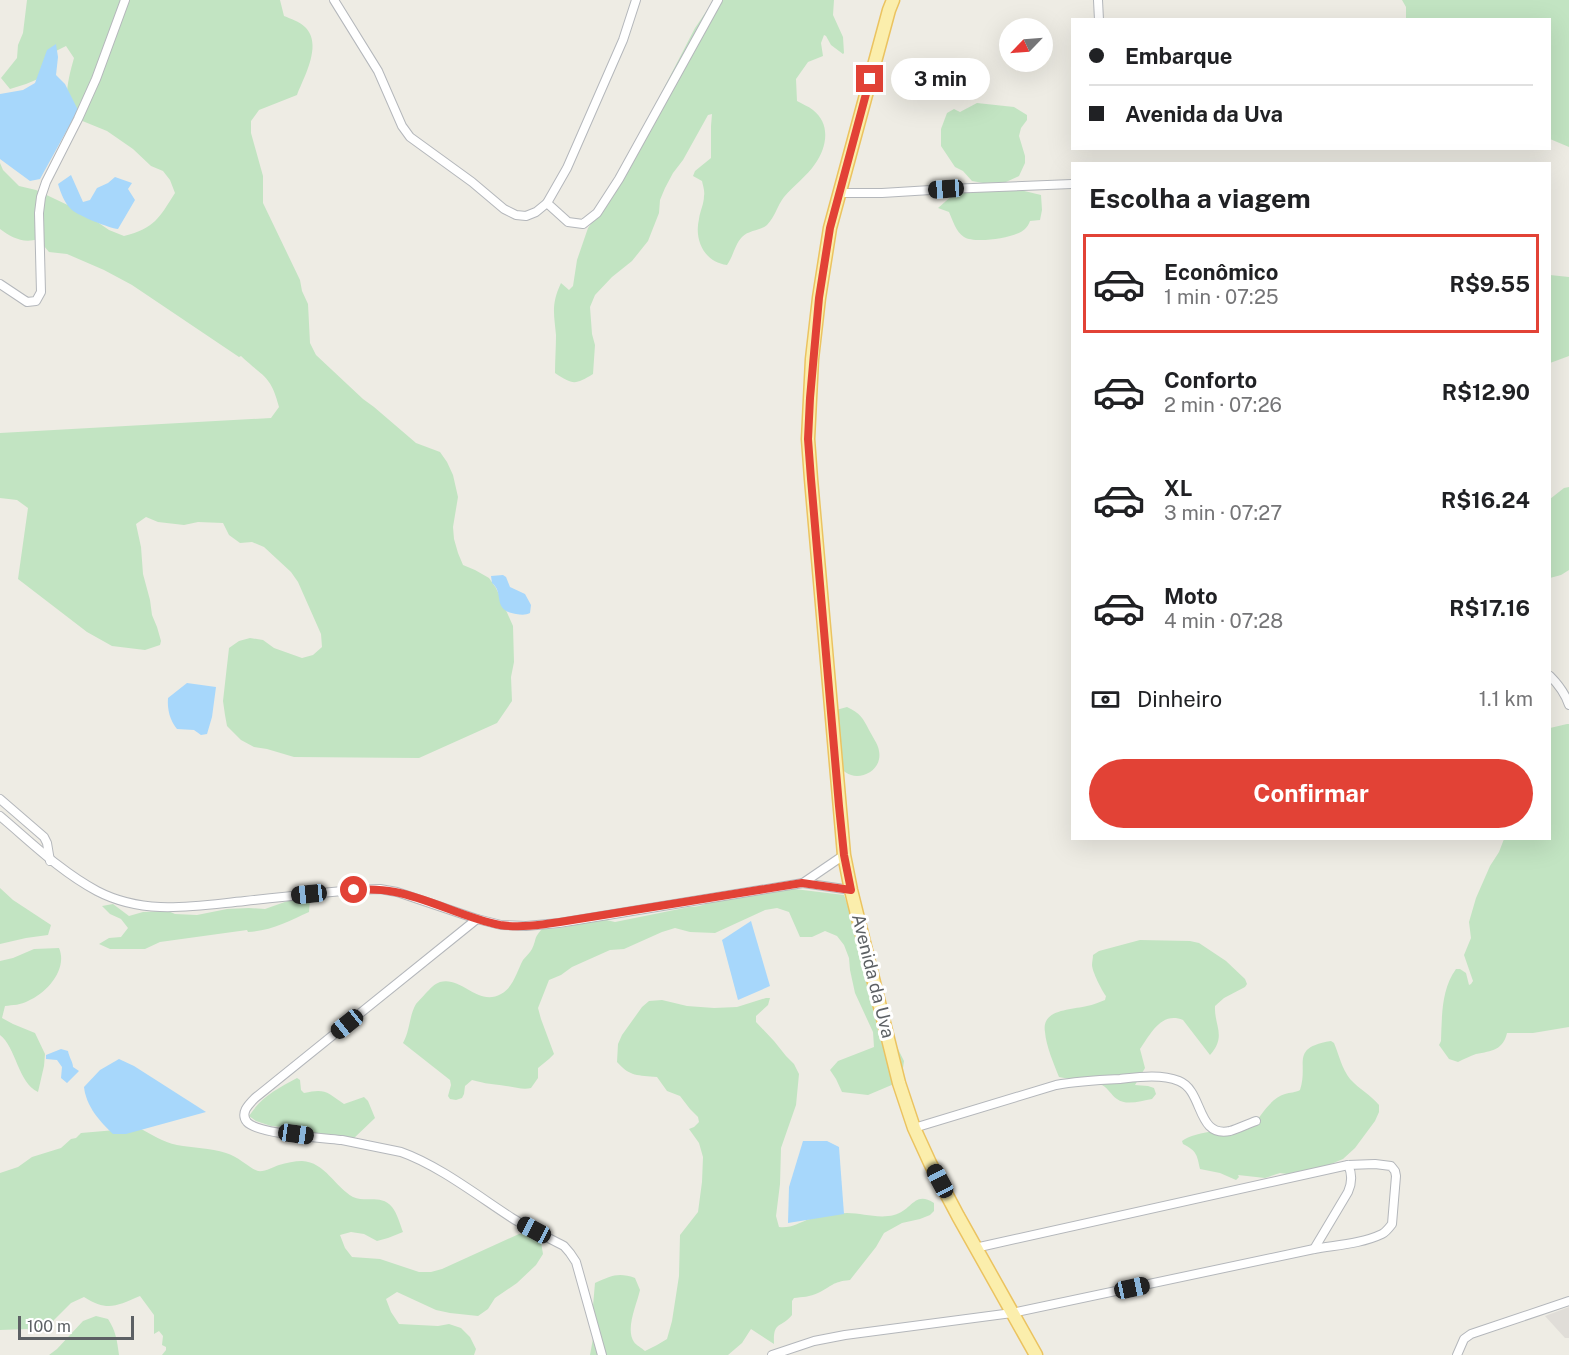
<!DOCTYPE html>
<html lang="pt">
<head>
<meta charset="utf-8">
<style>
	:root { --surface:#fff; --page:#f2f2f2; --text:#202124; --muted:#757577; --line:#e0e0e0; --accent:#e24236 }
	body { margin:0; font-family:"Public Sans",sans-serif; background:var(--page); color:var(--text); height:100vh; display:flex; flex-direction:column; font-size:22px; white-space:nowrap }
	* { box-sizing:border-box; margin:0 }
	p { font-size:20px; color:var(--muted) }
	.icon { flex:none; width:33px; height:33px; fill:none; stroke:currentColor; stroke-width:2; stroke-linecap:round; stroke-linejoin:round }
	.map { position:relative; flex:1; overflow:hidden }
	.sheet { position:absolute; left:1071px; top:162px; width:480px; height:678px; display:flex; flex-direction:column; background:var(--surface); border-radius:0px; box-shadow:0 6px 24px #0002 }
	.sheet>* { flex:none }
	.guide { position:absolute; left:1071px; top:18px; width:480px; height:132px; border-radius:0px; box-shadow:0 6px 24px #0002; display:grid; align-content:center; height:132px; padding:0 18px; background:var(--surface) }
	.needle { width:39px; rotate:245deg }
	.fabs { position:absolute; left:999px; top:18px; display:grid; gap:12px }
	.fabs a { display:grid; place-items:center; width:54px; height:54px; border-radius:50%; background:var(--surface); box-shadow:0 6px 24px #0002; font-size:30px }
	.scale { position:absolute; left:18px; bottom:15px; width:116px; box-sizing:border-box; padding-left:6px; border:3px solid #5c6064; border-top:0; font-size:16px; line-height:21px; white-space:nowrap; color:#5c6064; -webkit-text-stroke:4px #fff; paint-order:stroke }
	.end { position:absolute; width:27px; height:27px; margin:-14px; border:8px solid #e24236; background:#fff; box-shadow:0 0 0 3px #fff }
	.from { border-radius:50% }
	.bubble { position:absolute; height:42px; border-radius:21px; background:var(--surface); box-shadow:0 6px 24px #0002; font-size:20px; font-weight:700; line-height:42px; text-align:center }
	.car { position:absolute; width:18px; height:36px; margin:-18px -9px; border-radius:8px; box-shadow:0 0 4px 2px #0007; background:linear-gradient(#222 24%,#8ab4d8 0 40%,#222 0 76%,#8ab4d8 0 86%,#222 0) }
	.guide b { display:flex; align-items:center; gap:21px; height:57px; font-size:22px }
	.guide b+b { border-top:2px solid var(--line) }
	.guide i { width:15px; height:15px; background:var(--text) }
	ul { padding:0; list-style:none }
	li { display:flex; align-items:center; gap:18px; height:99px; margin:0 12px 9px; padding:0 6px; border:3px solid transparent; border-radius:0px }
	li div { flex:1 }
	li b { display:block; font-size:22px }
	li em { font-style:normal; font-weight:700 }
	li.current { border-color:var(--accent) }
	li>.icon { width:54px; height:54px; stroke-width:1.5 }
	h2 { padding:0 18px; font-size:27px; line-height:72px }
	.pay { display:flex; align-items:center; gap:15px; height:66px; padding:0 18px; font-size:22px }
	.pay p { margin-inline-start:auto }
	.action { display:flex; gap:12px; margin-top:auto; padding:12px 18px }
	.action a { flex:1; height:69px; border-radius:36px; background:var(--accent); color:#fff; font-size:24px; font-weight:700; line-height:69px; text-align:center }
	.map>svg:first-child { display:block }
	.industrial { fill:#e0ddd8 }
	.green { fill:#c2e4c2 }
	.water { fill:#a7d7fb }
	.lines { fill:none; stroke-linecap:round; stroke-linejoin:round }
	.street-casing { stroke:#b4b7bb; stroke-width:10 }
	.primary-casing { stroke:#ebc360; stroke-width:15 }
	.street { stroke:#fff; stroke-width:8 }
	.primary { stroke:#fbeeac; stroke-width:12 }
	.route { stroke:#e24236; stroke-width:8 }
	.labels { text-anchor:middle; stroke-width:6; stroke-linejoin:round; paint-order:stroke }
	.street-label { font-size:18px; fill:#5c6064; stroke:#fff }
</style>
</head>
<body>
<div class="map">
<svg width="1569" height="1355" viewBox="0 0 1569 1355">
	<rect width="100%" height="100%" fill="#eeece4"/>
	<path class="industrial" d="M1569 1307V1338H1565L1545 1316Z"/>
	<g class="green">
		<path d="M27 0H280L284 16C291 19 299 21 305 27 323 44 304 77 297 95L259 110 251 121V133L263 176V203L300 280 302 291 308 304 310 343 316 355 363 399 374 407 416 443 440 452 447 462 453 475 458 497 453 527 454 539 458 553 463 565 475 570 489 578 496 588 513 626 514 662 511 677 512 701 497 723 419 758 294 757 267 749 254 747 241 740 227 726 225 715 223 701 229 648 239 641 250 638 263 640 274 648 302 658 313 655 322 647 321 634 298 582 291 572 264 547 252 542 240 543 229 535 223 523 198 522 184 525 158 522 146 517 136 524 141 547 143 574 150 600 152 615 157 627 161 641 160 645 145 650 112 646 87 632 18 579 28 508 17 500 0 498V433L271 418 279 407C271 375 263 377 241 356L239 357 132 285 104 270 67 254 49 252 38 239C23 244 11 237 0 229V163L3 170 19 186 36 190 74 208 87 215 109 230 124 236C155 228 159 218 175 193L170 180 163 171 151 166 133 149 107 131 80 120 69 113C64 94 69 76 74 58L66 46 54 52 38 79 26 84 10 89 1 78 17 58 18 45 23 33Z"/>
		<path d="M714 0H834L833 15 843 37 844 53 843 54 831 45 826 36 824 35 821 43 823 56 808 62 796 79 797 101C802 104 808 106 813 110 831 124 827 147 815 164 807 176 793 186 784 197 777 206 775 217 767 225 760 231 749 230 742 237 735 244 733 257 727 265 704 262 694 240 699 219 700 211 704 204 704 196 705 191 703 186 702 181L693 176 695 171 711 158V126L712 114 708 115 683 160 673 173 665 188 660 200 659 213 648 241 632 261 612 277 595 295 590 307 592 334 595 345 593 374C575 385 573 385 555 373 555 360 556 347 556 335 554 314 551 304 561 283L569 290 573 286 577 260 588 228 634 161 638 146 654 107 695 28Z"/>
		<path d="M1402 0H1569V147L1550 139V20L1406 19V7Z"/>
		<path d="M977 103 1014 107 1027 115V120L1021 128 1019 136 1025 156V163L1019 176 1006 182 983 183 972 181 963 171 955 167 941 146V129L947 113 954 109 960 112Z"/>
		<path d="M1012 188 1041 195 1042 210 1040 220 1030 221C1029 224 1027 227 1025 229 1016 238 975 244 964 237 956 232 953 221 949 212L938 208 954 194 972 189Z"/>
		<path d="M1550 275 1569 277V356L1550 363Z"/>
		<path d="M1569 487V570L1561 575 1550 578V499L1564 488Z"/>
		<path d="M847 707C860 713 863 718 869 730 872 736 878 744 879 751 884 776 845 787 838 761 837 757 838 751 837 747 837 734 837 722 836 710Z"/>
		<path d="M1567 724H1569V1027L1533 1033H1507C1503 1050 1492 1051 1476 1054 1470 1056 1464 1059 1458 1062L1449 1059 1439 1045 1441 1041C1442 1016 1441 990 1456 969H1460L1466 973 1469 985 1471 984 1473 981 1464 955 1471 938 1469 922 1476 898 1490 866 1499 852 1504 839 1550 838V728Z"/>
		<path d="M778 887 844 895 897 1047 904 1061 902 1075 894 1084 868 1095 842 1092 836 1079 830 1070 838 1061 874 1047 873 1032 855 993 850 970 849 958 844 945 837 936 825 931 812 937H800L789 912 777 908 765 910 715 933 690 932 675 928 662 932 624 949 610 950 572 967 561 975 549 980 538 1008 541 1019 554 1054 549 1059 538 1068V1078L531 1088C523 1090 515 1087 506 1086 493 1084 486 1084 472 1080L465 1086 464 1094 462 1098 456 1100 450 1099 448 1096 451 1085 450 1080 403 1043C410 1031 409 1016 416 1004 419 1000 423 997 426 993 430 989 434 984 440 982 462 976 478 1007 501 994 513 988 517 971 523 960 526 956 530 953 532 949 537 939 533 939 542 929L561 928 602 919 615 922 689 907C701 908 710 901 721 899 740 894 759 891 778 887Z"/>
		<path d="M0 888 13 900 51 925 48 935 26 938 0 944Z"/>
		<path d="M299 897 310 899 309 912C289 921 271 931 248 932L247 930 160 942 145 949H110L99 944 109 938 121 937 128 928 121 919 110 914 102 906 113 904 129 916 143 912 168 911 175 914 197 915 227 909 249 908 265 909Z"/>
		<path d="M1140 940 1190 941 1199 943 1226 961 1245 979 1247 984 1245 987 1224 998 1215 1006C1214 1026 1227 1036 1210 1055L1183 1020C1161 1011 1150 1035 1140 1049L1145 1068 1135 1085 1148 1086 1154 1088 1156 1094 1152 1099C1141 1101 1126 1106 1117 1099 1111 1095 1109 1089 1102 1085L1059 1077C1054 1064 1046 1046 1045 1032 1041 1009 1071 1010 1087 1006 1093 1005 1099 1002 1105 1000L1106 996C1102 991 1092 971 1092 965 1092 962 1093 958 1093 955L1099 951Z"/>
		<path d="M59 948C68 969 47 993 28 1001 21 1005 13 1005 5 1006L2 1018 13 1024 35 1033 45 1054 44 1066 38 1092C18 1083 16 1047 0 1035V961L13 958 34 949Z"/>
		<path d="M766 998H770L768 1005 756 1016V1022L774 1041 786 1056 794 1064 799 1074 796 1105 781 1148 780 1184 776 1216 779 1227C790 1229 800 1222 810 1219 821 1216 836 1213 847 1213 862 1213 878 1219 894 1215 912 1211 914 1190 934 1203V1211L930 1215 920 1219 902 1223 884 1233 876 1247 850 1280C831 1282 833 1286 818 1293 810 1297 802 1297 794 1298L792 1301V1315C781 1329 773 1320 774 1344L751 1329 742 1343 728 1355H590L594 1333 593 1306 595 1283C611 1276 618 1272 635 1278L640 1290C637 1304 625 1329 634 1342 636 1345 642 1348 645 1351L657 1345 667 1339 672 1321 679 1276 680 1235 698 1212 702 1182 703 1157 699 1143 689 1129 694 1127 699 1122 698 1117 690 1109 680 1096 667 1091 657 1077C638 1075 630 1077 617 1062L618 1044 622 1035 642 1007 649 1001 662 1000 687 1006 714 1008 737 1007Z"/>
		<path d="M1331 1041 1334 1043C1339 1055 1342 1069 1350 1079 1359 1089 1371 1095 1379 1105V1112L1375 1121 1355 1148 1343 1159 1324 1167 1287 1174 1280 1173 1265 1178 1238 1175 1239 1177 1236 1180 1220 1173 1200 1169C1197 1155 1197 1151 1183 1144L1182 1141C1195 1131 1236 1128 1253 1127 1260 1116 1271 1098 1285 1094 1290 1092 1295 1093 1300 1090 1309 1063 1289 1048 1331 1041Z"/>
		<path d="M297 1078 300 1080 301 1090 304 1093C325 1088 327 1092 344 1104L364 1097 368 1101 375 1118 352 1140 315 1136 306 1129 271 1126 256 1121 249 1116C262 1096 277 1089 297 1078Z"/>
		<path d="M139 1128C151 1134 163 1142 177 1145 193 1148 210 1148 226 1153 238 1156 250 1169 258 1171 265 1172 273 1167 279 1165 286 1163 295 1161 302 1161 325 1162 335 1187 353 1197 366 1203 381 1194 392 1207 397 1213 400 1224 403 1232L388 1238 377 1241 364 1234 351 1232 340 1235 345 1248 352 1257 380 1259 419 1272H431L442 1269 519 1234H532L541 1242 543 1254 536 1265 517 1283 495 1298 488 1309 478 1316 450 1313 436 1310 397 1292 386 1299 391 1312 399 1324 438 1326 449 1324 461 1328 470 1337 476 1349 474 1355H162L166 1350V1347L162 1345 163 1336 159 1331 154 1334V1315L140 1296C116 1306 108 1312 84 1297L71 1303 53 1321 32 1331 27 1329 0 1330V1173L18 1167 32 1157 61 1148 71 1139 76 1138 81 1133Z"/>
		<path d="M96 1316 108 1319C116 1331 117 1341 119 1355H49L57 1349 83 1321Z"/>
	</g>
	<g class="water">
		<path d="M56 44 58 57 56 75 65 84 78 110 40 179 30 181 0 159V94L23 90 35 83 47 50Z"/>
		<path d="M71 175 83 202 90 200 97 188 108 183 115 177 132 183 128 189 135 200 118 229C109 228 79 216 72 210 64 203 61 193 58 184Z"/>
		<path d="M503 575 506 577 510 587 525 594 531 605 530 613C526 615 522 615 516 614 491 610 505 593 492 583L491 576Z"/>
		<path d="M187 683 216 687 212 717 207 734 201 735 194 730 177 729C170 721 167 709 168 698Z"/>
		<path d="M751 921 770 986 738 1000 722 940Z"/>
		<path d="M61 1049 68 1051C69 1057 73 1062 73 1067L79 1071 67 1083 61 1078 62 1067 57 1060 46 1059V1055Z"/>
		<path d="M119 1059 134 1066 206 1112 126 1134H113C100 1122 86 1106 84 1087L100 1070Z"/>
		<path d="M803 1141H827L839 1147 844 1214 788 1223 789 1187Z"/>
	</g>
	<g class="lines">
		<defs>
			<g id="street">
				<path d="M334 0 378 71 402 126 410 137 472 182 504 209 516 215 526 216 536 212 547 203 567 168 623 40 636 0"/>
				<path d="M1098 0 1099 20"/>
				<path d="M839 193H882L947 189 1072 184"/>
				<path d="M547 203 568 222 583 224 597 213 619 179 718 0"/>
				<path d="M0 284 27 302 36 301 41 292 39 213 41 197 46 182 78 119 96 79 125 0"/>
				<path d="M1550 676C1558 684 1565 693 1569 705"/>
				<path d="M0 799 44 837 47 843 50 861"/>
				<path d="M0 816C32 843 60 871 97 891 145 916 194 906 245 901 281 897 317 893 354 890L380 889 397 892 477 919 501 925 526 926 559 923 803 883 851 890"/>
				<path d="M803 883 844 855"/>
				<path d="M477 919 255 1098C248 1105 240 1113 247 1122 257 1134 324 1138 342 1140 361 1144 381 1148 401 1152 438 1165 478 1196 512 1218 528 1228 547 1237 564 1246L570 1253 576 1262 602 1355"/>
				<path d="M914 1128 1056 1085C1077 1081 1098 1080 1120 1079 1139 1077 1161 1074 1179 1081 1204 1091 1196 1138 1230 1131 1238 1129 1247 1124 1256 1121"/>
				<path d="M1314 1249 1348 1192C1352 1183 1353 1175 1348 1165"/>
				<path d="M772 1355 814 1341 845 1335 1012 1313 1314 1249C1336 1245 1361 1244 1382 1234 1386 1232 1389 1228 1392 1224L1396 1176 1395 1171 1391 1166 1375 1164 1348 1165 975 1248"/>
				<path d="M1457 1355 1464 1339 1471 1334 1569 1301"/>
			</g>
			<path id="primary" d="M893 0 889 10 830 228 819 298 812 359 808 439 811 479 844 855 851 890 899 1083 914 1128 930 1163 958 1216 1036 1355"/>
		</defs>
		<use href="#street" class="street-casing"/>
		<use href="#primary" class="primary-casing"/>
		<use href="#street" class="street"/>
		<use href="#primary" class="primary"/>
	</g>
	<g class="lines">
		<path class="route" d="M354 890C368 889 381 889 395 892 431 899 464 918 500 925 519 928 540 925 560 922L802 883 851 890 844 855 839 806 811 479 808 439 810 398 819 298 830 228 870 79"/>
	</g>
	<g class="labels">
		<g class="street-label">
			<text transform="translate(873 976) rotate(76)" y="6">Avenida da Uva</text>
		</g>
	</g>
</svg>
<div class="fabs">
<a><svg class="needle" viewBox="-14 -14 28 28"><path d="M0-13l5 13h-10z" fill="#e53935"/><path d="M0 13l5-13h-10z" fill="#757577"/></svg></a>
</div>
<div class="scale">100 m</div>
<i class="end from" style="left:354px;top:890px"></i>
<i class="end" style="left:870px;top:79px"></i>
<div class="bubble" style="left:891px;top:58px;width:99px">3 min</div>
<i class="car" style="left:946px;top:189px;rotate:266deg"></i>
<i class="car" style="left:309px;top:894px;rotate:264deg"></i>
<i class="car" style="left:347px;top:1024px;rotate:231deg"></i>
<i class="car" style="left:296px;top:1134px;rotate:98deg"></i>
<i class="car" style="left:940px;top:1181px;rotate:332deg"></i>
<i class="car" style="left:534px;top:1230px;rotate:298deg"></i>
<i class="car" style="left:1132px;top:1288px;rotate:78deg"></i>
<div class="guide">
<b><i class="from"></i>Embarque</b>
<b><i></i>Avenida da Uva</b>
</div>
<section class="sheet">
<h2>Escolha a viagem</h2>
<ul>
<li class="current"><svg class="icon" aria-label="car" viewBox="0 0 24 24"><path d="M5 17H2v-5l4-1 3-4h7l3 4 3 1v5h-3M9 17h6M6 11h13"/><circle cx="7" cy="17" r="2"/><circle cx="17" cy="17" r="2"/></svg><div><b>Econômico</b><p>1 min · 07:25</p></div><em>R$9.55</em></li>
<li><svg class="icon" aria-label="car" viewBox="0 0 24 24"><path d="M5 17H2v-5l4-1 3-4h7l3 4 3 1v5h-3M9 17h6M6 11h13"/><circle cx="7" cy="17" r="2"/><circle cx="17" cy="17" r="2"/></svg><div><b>Conforto</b><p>2 min · 07:26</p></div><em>R$12.90</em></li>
<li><svg class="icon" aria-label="car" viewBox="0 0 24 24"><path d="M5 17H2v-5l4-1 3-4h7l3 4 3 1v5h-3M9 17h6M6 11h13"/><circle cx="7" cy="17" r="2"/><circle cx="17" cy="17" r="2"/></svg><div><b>XL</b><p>3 min · 07:27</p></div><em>R$16.24</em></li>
<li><svg class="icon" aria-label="car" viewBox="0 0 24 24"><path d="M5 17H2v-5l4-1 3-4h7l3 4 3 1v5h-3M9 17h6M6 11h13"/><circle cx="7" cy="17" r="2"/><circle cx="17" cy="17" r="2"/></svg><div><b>Moto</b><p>4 min · 07:28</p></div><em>R$17.16</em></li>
</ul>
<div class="pay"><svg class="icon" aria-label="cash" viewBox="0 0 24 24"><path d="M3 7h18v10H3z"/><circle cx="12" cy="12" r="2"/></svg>Dinheiro<p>1.1 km</p></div>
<div class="action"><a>Confirmar</a></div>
</section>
</div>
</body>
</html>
